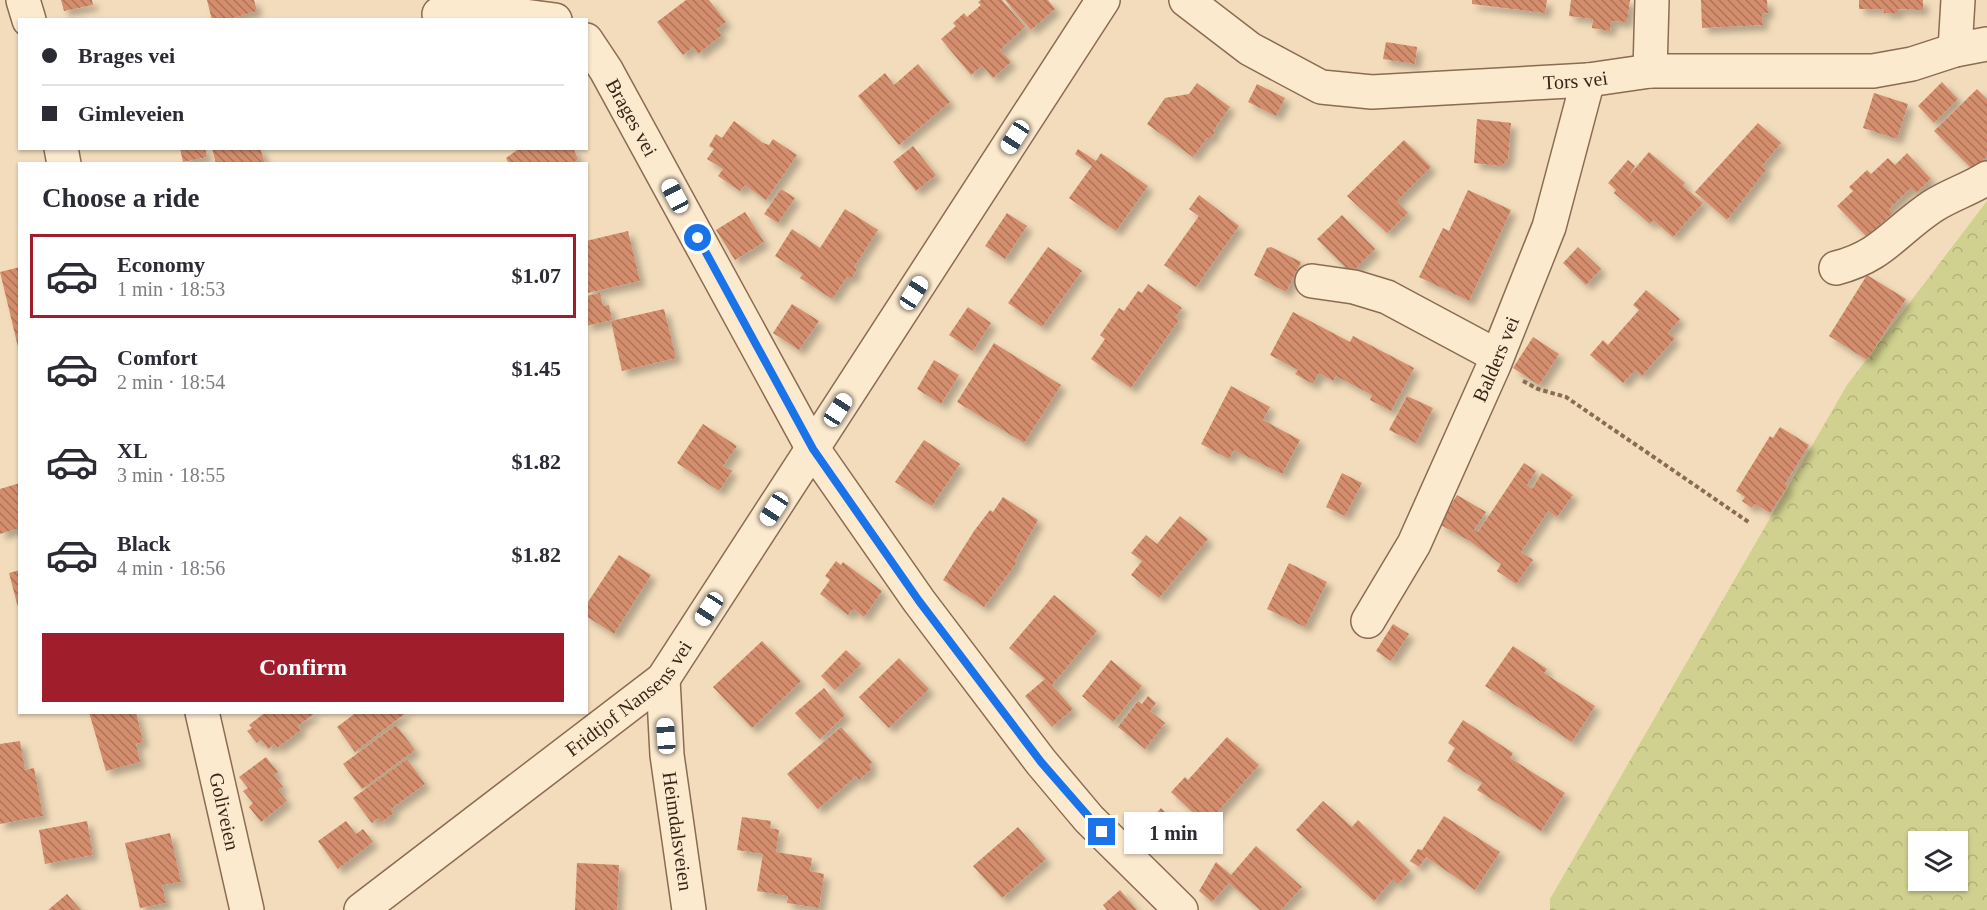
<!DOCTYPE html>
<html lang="en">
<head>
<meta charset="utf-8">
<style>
	:root { --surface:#fff; --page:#f2f2f3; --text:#2b2b33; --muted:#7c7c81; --line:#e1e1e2; --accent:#a01d2b }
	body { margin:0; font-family:Georgia,serif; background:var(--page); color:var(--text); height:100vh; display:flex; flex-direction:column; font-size:22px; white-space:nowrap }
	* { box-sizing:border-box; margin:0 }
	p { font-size:20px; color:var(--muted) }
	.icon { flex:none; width:33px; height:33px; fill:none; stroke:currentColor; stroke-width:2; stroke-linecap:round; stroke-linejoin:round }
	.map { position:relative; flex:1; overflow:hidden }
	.sheet { position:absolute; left:18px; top:162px; width:570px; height:552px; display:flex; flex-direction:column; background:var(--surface); border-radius:0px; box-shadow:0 2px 4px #0004 }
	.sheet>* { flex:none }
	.hud { position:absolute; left:18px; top:18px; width:570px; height:132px; border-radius:0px; box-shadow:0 2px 4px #0004; display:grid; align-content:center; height:132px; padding:0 24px; background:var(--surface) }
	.controls { position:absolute; left:1908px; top:831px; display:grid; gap:12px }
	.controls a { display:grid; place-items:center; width:60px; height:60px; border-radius:0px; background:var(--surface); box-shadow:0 2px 4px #0004; font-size:30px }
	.end { position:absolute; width:27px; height:27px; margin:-14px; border:8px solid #1a73e8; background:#fff; box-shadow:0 0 0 3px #fff }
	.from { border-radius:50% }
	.bubble { position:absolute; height:42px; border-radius:0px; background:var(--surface); box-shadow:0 2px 4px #0004; font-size:20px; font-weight:700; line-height:42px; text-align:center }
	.car { position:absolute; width:18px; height:36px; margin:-18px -9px; border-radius:8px; box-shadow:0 0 4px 2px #0007; background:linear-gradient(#fff 24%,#345 0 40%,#fff 0 76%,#345 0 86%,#fff 0) }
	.hud b { display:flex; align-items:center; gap:21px; height:57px; font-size:22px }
	.hud b+b { border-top:2px solid var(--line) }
	.hud i { width:15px; height:15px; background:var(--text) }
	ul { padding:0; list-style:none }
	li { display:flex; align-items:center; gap:18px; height:84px; margin:0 12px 9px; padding:0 12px; border:3px solid transparent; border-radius:0px }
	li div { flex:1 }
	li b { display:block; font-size:22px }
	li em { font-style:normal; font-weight:700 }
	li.current { border-color:var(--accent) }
	li>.icon { width:54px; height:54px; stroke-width:1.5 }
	h2 { padding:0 24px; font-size:27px; line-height:72px }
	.button { display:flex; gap:12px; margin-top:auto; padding:12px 24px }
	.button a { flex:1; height:69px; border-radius:0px; background:var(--accent); color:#fff; font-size:24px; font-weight:700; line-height:69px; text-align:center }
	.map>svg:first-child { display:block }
	.forest { fill:url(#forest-crowns); fill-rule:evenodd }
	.building { fill:url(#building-back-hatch); filter:url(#shadow) }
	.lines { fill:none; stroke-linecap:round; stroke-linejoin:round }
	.minor-casing { stroke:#8b6b53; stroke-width:36 }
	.path { stroke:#8b6b53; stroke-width:4; stroke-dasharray:4.5 3; stroke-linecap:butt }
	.minor { stroke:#fceacf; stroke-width:33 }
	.route { stroke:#1a73e8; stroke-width:8 }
	.labels { text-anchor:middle; stroke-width:6; stroke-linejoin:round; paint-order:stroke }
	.street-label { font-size:20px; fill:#38261a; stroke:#f9e7cb }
</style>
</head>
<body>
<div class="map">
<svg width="1987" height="910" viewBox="0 0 1987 910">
	<defs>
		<pattern id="forest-crowns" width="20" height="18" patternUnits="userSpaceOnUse" patternTransform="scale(1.5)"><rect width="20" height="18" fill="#d0d18e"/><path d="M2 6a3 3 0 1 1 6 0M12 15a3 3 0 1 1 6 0" fill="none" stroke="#b3b37a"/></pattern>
		<pattern id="building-back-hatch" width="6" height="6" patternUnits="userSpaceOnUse" patternTransform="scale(1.5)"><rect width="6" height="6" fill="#d48e6d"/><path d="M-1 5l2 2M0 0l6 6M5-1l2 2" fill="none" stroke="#ad7459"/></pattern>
		<filter id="shadow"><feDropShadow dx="5.5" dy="5.5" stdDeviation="3" flood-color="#0004"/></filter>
	</defs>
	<rect width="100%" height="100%" fill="#f2dcbb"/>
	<path class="forest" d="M1987 201V910H1550V899L1847 385ZM1918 842H1958V880H1918Z"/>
	<g class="building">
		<path d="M61 0H92L93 5 64 11Z"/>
		<path d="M207 0H254L257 11 225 20H212Z"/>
		<path d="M686 0H709L726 22 717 29 722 35 698 54 693 47 683 55 657 22Z"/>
		<path d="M981 0H1002L1025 27 1000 50 1011 62 993 78 982 66 971 75 941 39 956 26 953 23 964 13 967 17 981 5 978 2Z"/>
		<path d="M1005 0H1048L1055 9 1031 30Z"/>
		<path d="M1472 0H1547L1545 13 1472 4Z"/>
		<path d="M1571 0H1630L1627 22 1611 21 1610 31 1592 28 1593 19 1569 16Z"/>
		<path d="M1701 0H1767L1768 13 1762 14 1763 25 1702 28Z"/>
		<path d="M1859 0H1923V10L1898 9V13H1884V9H1859Z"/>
		<path d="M1386 42 1417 47 1415 64 1383 59Z"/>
		<path d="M918 64 950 102 899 145 858 96 885 73 894 85Z"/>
		<path d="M1942 82 1958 99 1934 123 1918 106Z"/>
		<path d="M1197 83 1230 107 1213 131 1215 132 1210 139 1208 137 1193 157 1147 124 1165 98 1189 94Z"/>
		<path d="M1257 84 1285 98 1276 116 1248 102Z"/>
		<path d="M1977 89 1987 99V156L1973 170 1934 131Z"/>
		<path d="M1874 93 1908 104 1897 139 1863 128Z"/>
		<path d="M1477 119 1511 123 1508 159 1502 166 1474 163Z"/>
		<path d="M734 121 763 143 769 145 773 139 797 155 766 200 745 185 740 191 718 176 723 169 707 159 714 149 709 146 716 134 722 138Z"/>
		<path d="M1758 123 1781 143 1762 166 1766 170 1727 220 1695 192Z"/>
		<path d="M1404 140 1431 167 1397 201 1408 213 1387 233 1347 196Z"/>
		<path d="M913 146 936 175 916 191 893 162Z"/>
		<path d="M180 148H205L207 157 183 162Z"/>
		<path d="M212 148H260L265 164H216Z"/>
		<path d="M520 148H573L578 159 571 164H509L506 158Z"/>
		<path d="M1078 149 1096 161 1101 153 1148 186 1116 231 1069 198 1092 166 1075 154Z"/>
		<path d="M1649 152 1685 183 1683 186 1703 203 1673 237 1653 220 1650 224 1614 193 1616 190 1608 183 1628 160 1635 166 1627 178Z"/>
		<path d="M1907 153 1931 179 1916 193 1911 188 1889 209 1893 213 1867 237 1837 206 1853 191 1849 187 1867 170 1871 174 1888 158 1895 165Z"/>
		<path d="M781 189 795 198 778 223 764 214Z"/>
		<path d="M1468 190 1511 210 1469 301 1419 277 1443 228 1449 231Z"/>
		<path d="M1199 195 1239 226 1196 287 1164 265 1199 216 1189 209Z"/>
		<path d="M845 209 878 230 854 267 857 269 851 279 847 277 832 299 800 278 803 274 775 256 792 229 820 248Z"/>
		<path d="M745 212 764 242 735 260 716 230Z"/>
		<path d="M1007 213 1027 226 1005 259 985 246Z"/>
		<path d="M1342 215 1375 249 1351 273 1317 239Z"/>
		<path d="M628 231 640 281 587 293 586 241Z"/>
		<path d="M1048 247 1082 271 1042 327 1008 303Z"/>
		<path d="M1271 247 1301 262 1286 292 1254 275 1267 248Z"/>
		<path d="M1578 247 1601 269 1586 285 1563 263Z"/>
		<path d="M20 267V351H19L0 272Z"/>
		<path d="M1867 275 1906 299 1867 360 1829 336Z"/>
		<path d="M1148 284 1182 308 1175 317 1179 320 1131 388 1091 359 1105 339 1100 335 1119 308 1124 311 1138 291 1142 293Z"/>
		<path d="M1646 290 1680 319 1668 333 1675 338 1642 376 1635 370 1623 383 1590 355 1603 340 1608 345 1639 310 1633 305Z"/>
		<path d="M600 293 603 306 609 305 612 320 586 326V296Z"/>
		<path d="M792 304 819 321 799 350 773 333Z"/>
		<path d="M968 307 991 323 973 351 949 335Z"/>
		<path d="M664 309 676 358 622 371 611 321Z"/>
		<path d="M1293 312 1350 342 1353 336 1414 368 1391 411 1370 400 1372 395 1336 376 1333 381 1319 373 1313 384 1295 374 1298 370 1270 355Z"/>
		<path d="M1533 337 1559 354 1539 385 1513 368Z"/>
		<path d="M994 343 1061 385 1024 443 957 402Z"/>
		<path d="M934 360 959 375 941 404 917 389Z"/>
		<path d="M1231 386 1270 407 1263 420 1300 440 1282 474 1234 450 1229 459 1201 444Z"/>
		<path d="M1407 396 1433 408 1416 443 1389 430Z"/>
		<path d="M703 424 737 446 723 466 732 471 719 491 677 463Z"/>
		<path d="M1780 427 1809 445 1785 484 1788 486 1770 513 1755 504 1752 508 1742 501 1745 497 1736 491 1770 436 1773 438Z"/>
		<path d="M924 440 960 464 932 506 895 482Z"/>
		<path d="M1524 463 1536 471 1527 485 1532 489 1542 473 1573 495 1557 517 1548 511 1521 552 1533 560 1516 584 1497 571 1501 564 1468 540 1439 524 1457 495 1486 512 1474 530 1478 532Z"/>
		<path d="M1342 473 1362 483 1345 516 1326 507Z"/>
		<path d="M20 483V528L0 534V489Z"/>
		<path d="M1003 497 1038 520 1015 561 1017 562 984 607 943 580 974 531 990 510 993 512Z"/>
		<path d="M1180 516 1208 539 1159 598 1131 575 1142 561 1131 553 1146 535 1157 544Z"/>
		<path d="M619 555 651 575 614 634 586 616V605Z"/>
		<path d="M836 561 841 565 843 562 882 591 864 617 853 609 848 615 820 594 830 580 825 576Z"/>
		<path d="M1289 563 1327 582 1305 627 1267 609Z"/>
		<path d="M20 570V611H19L9 573Z"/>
		<path d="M1054 595 1097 631 1052 685 1073 709 1052 727 1025 696 1045 679 1009 648Z"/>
		<path d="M1393 624 1409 634 1391 661 1376 651Z"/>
		<path d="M762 641 801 681 752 728 713 687Z"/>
		<path d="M1513 646 1547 669 1544 673 1595 706 1572 742 1485 686Z"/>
		<path d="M846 650 861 664 835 690 821 676Z"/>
		<path d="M899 658 929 689 889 728 859 697Z"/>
		<path d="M1111 660 1142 686 1113 722 1082 696Z"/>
		<path d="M824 688 845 715 820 739 795 713Z"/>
		<path d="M1148 696 1156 703 1150 711 1165 723 1145 749 1118 727 1138 701 1142 704Z"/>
		<path d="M89 712H136L143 742 136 744 140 762 106 771Z"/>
		<path d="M266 712H316L298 726 301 730 277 748 274 744 268 749 261 740 257 743 247 731 252 728 249 725Z"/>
		<path d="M357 712H407L355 752 337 727Z"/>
		<path d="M1463 720 1513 753 1510 758 1565 793 1541 831 1477 790 1482 783 1447 761 1455 748 1448 743Z"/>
		<path d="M396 725 415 750 362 789 343 764Z"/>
		<path d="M841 727 872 762 869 765 872 769 859 780 856 776 818 809 787 774Z"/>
		<path d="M1227 737 1259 765 1206 825 1171 792 1185 777 1188 780Z"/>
		<path d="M20 741 25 770 34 768 43 816 0 824V744Z"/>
		<path d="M266 757 278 772 274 775 283 787 278 790 287 801 261 822 249 807 253 803 243 791 248 788 239 777Z"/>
		<path d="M407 759 425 784 391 809 394 813 382 822 378 818 372 823 353 798Z"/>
		<path d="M1323 801 1352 827 1358 820 1410 871 1398 884 1393 879 1374 901 1296 830Z"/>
		<path d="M1161 808 1179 825 1159 846 1141 829Z"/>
		<path d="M1444 816 1500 852 1475 890 1426 857 1419 867 1410 861 1418 849 1422 850Z"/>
		<path d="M742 817 771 821 770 828 779 830 776 852 812 858 810 871 824 874 819 908 787 903 788 896 757 891 763 854 737 850Z"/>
		<path d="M87 821 93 855 45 864 39 830Z"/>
		<path d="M346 821 356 834 363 829 373 842 338 869 318 841Z"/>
		<path d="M1018 827 1046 859 1002 898 973 866Z"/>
		<path d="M170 833 181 882 162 885 166 903 140 908 125 843Z"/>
		<path d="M1256 846 1302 887 1281 910H1260L1229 883 1212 902 1199 891 1216 862 1231 875Z"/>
		<path d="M577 863 619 865 617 910H575Z"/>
		<path d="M1120 890 1137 910H1107L1103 905Z"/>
		<path d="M67 894 81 910H48Z"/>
	</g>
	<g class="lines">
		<defs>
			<g id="minor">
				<path d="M23 0 29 20"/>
				<path id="s1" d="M1186 0 1250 49 1321 87 1372 92 1588 80 1650 71H1873L1912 64 1955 50 1987 44"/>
				<path d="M439 14 500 13 555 20"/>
				<path id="s2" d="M586 40 606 70 813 449 919 601 1041 762 1089 819 1181 910"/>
				<path d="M1955 50 1958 0"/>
				<path d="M1650 71 1652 0"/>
				<path d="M61 148 64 164"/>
				<path d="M1836 268C1883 256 1895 231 1933 206 1950 195 1970 189 1987 178"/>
				<path d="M1312 281 1354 287 1387 297 1497 356"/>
				<path id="s3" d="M1368 621 1414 544 1494 365 1549 227 1588 80"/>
				<path id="s4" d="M663 679 667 755 689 910"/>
				<path id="s5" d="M202 712 247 910"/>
				<path id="s6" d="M361 910 663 679 1103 0"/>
			</g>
		</defs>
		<use href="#minor" class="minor-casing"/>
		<path class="path" d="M1523 381 1538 389 1566 397 1750 523"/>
		<use href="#minor" class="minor"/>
	</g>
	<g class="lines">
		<path class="route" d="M698 238 813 449 919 601 1041 762 1102 832"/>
	</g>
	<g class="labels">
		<g class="street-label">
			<text dy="7" stroke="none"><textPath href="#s1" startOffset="416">Tors vei</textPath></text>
			<text dy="7" stroke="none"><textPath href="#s2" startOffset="90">Brages vei</textPath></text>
			<text dy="7" stroke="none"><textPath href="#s3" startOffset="292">Balders vei</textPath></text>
			<text dy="7" stroke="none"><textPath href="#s6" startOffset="342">Fridtjof Nansens vei</textPath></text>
			<text dy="7" stroke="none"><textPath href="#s5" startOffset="102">Goliveien</textPath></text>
			<text dy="7" stroke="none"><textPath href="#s4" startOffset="153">Heimdalsveien</textPath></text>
		</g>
	</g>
</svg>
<div class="controls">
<a><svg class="icon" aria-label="layers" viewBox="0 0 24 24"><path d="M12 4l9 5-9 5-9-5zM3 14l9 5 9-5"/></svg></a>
</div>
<i class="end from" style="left:698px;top:238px"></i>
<i class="end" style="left:1102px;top:832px"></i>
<div class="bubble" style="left:1124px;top:812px;width:99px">1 min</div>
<i class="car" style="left:1015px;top:137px;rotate:213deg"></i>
<i class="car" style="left:675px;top:196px;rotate:332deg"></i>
<i class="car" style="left:914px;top:293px;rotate:33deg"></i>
<i class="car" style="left:838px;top:410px;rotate:33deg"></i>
<i class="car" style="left:774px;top:509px;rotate:213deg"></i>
<i class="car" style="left:709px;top:609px;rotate:213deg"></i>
<i class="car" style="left:666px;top:736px;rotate:356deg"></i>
<div class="hud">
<b><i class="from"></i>Brages vei</b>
<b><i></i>Gimleveien</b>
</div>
<section class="sheet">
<h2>Choose a ride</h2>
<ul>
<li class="current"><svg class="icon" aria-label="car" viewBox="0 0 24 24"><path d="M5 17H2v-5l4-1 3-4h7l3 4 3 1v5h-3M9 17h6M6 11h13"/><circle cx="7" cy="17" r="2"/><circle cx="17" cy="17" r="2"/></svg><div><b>Economy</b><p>1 min · 18:53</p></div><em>$1.07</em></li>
<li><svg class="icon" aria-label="car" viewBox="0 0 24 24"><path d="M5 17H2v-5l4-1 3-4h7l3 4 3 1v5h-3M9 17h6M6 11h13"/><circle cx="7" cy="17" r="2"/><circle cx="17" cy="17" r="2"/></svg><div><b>Comfort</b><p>2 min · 18:54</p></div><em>$1.45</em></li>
<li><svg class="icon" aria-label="car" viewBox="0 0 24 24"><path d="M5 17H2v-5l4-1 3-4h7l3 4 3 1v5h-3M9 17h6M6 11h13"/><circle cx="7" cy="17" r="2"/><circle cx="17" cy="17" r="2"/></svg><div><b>XL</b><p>3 min · 18:55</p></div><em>$1.82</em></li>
<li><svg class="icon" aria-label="car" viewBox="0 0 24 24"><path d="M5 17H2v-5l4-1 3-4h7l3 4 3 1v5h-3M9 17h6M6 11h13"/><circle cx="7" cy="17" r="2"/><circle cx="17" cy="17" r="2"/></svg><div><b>Black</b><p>4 min · 18:56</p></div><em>$1.82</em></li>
</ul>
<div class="button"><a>Confirm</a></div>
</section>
</div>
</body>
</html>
